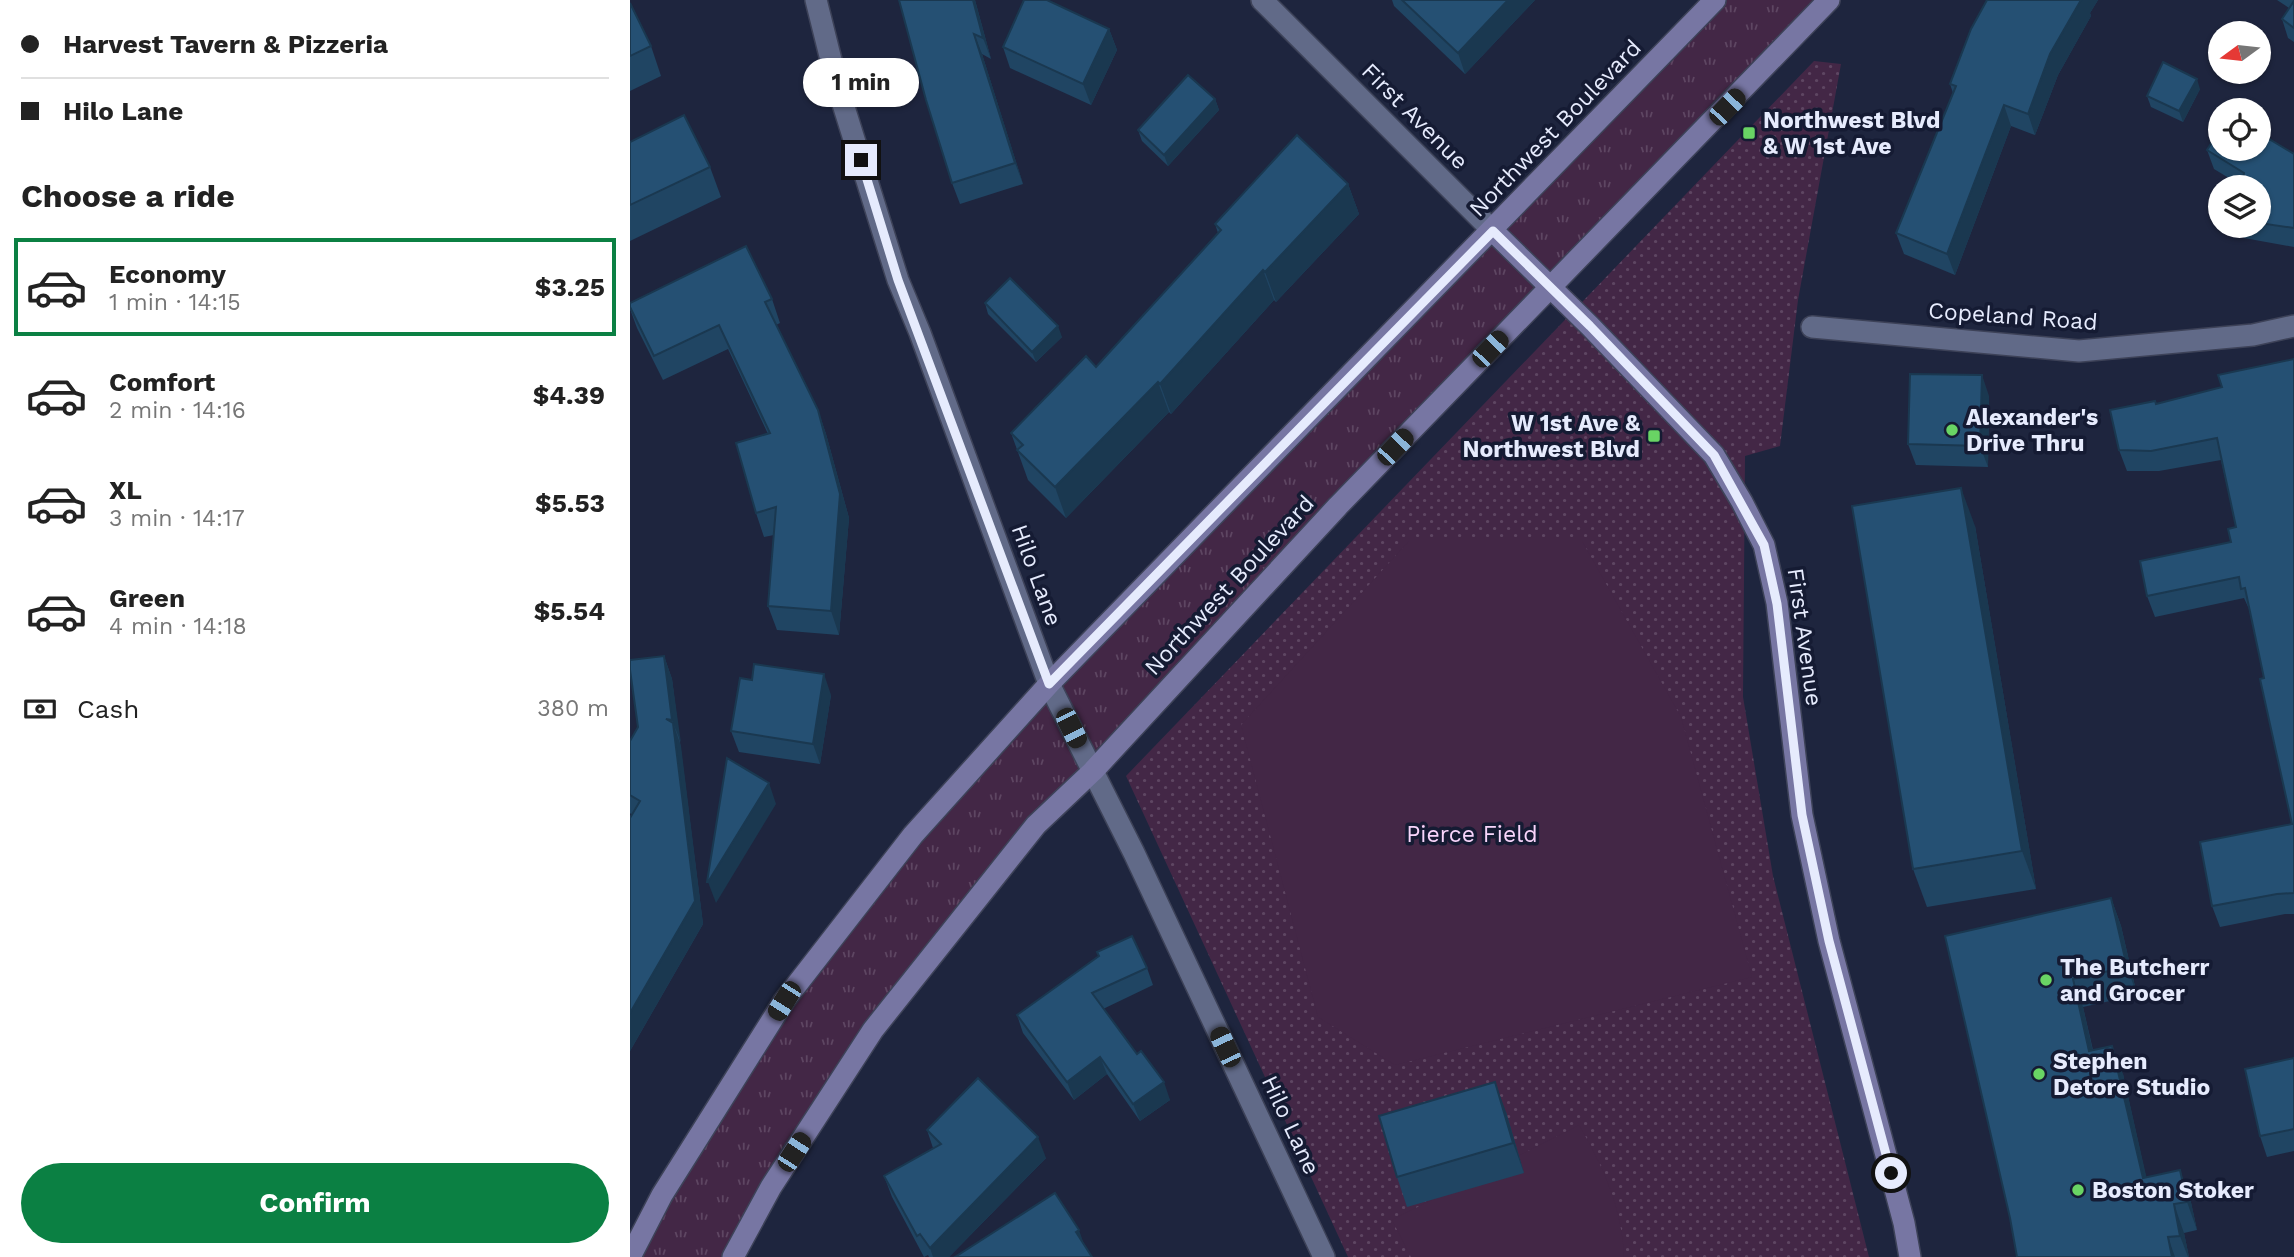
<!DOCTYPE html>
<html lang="en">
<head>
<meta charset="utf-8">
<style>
	:root { --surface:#fff; --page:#f6f6f6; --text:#222; --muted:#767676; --line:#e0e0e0; --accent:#0b8043 }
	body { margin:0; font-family:"Work Sans",sans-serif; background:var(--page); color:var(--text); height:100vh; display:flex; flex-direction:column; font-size:26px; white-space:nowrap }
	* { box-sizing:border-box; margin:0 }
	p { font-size:23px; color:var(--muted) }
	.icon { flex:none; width:38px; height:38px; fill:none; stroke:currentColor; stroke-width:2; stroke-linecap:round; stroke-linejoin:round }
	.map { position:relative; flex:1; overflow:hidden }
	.panel { display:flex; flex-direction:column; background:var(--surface); width:630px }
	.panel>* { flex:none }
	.banner { display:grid; align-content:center; height:154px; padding:0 21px; background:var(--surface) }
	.needle { width:46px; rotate:255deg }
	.fabs { position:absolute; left:1578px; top:21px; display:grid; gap:14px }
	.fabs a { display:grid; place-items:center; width:63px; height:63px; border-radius:50%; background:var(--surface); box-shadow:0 2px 5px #0004; font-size:35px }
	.end { position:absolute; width:32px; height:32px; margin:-16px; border:9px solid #e6ebfd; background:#111; box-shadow:0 0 0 4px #111 }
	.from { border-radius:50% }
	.bubble { position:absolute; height:49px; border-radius:24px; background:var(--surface); box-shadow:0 2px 5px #0004; font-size:23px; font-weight:700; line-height:49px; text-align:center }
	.car { position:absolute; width:21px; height:42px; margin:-21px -10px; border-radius:9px; box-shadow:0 0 5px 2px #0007; background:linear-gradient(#222 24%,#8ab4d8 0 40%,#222 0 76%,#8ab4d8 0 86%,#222 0) }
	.banner b { display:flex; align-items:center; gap:24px; height:66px; font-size:26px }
	.banner b+b { border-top:2px solid var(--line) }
	.banner i { width:18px; height:18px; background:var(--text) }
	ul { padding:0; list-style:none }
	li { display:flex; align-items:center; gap:21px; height:98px; margin:0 14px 10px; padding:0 7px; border:4px solid transparent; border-radius:0px }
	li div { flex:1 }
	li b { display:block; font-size:26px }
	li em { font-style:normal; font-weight:700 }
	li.active { border-color:var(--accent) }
	li>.icon { width:63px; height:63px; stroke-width:1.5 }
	h2 { padding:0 21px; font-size:32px; line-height:84px }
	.pay { display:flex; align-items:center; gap:18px; height:77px; padding:0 21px; font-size:26px }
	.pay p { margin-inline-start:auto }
	.primary-button { display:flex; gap:14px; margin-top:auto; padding:14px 21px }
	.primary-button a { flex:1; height:80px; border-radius:42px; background:var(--accent); color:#fff; font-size:28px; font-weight:700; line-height:80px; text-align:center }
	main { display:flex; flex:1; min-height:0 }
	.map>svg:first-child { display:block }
	.grass { fill:url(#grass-tufts) }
	.park { fill:url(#park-dots) }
	.pitch { fill:#432746 }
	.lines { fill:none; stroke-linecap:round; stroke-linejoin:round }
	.street-casing { stroke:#3d4258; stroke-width:24 }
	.secondary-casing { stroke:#3d4258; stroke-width:24 }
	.street { stroke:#616a88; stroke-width:21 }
	.secondary { stroke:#7776a3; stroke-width:21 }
	.wall { fill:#204563 }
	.shaded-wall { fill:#1a3850 }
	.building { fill:#255073; stroke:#1a3850; stroke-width:2 }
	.route { stroke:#e6ebfd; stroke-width:9 }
	.poi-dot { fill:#69d464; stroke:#151b33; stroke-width:2.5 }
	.labels { text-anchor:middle; stroke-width:7; stroke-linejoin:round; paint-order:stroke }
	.street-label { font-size:23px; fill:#e6ebfd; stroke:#151b33 }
	.poi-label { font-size:23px; font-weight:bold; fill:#e6ebfd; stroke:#151b33; text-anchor:start }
	.park-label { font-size:23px; fill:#f8d5fb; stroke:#151b33 }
</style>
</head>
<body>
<main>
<section class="panel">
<div class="banner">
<b><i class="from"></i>Harvest Tavern &amp; Pizzeria</b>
<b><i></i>Hilo Lane</b>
</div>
<h2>Choose a ride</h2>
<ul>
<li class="active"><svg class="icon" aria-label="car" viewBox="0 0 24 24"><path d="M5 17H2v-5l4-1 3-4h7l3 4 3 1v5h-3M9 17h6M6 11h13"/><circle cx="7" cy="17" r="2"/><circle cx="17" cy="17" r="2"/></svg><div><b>Economy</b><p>1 min · 14:15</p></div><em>$3.25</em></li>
<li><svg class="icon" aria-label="car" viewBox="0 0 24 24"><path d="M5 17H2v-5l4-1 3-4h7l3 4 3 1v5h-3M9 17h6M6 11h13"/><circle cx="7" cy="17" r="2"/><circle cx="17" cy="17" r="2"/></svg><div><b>Comfort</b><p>2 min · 14:16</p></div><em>$4.39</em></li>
<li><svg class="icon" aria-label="car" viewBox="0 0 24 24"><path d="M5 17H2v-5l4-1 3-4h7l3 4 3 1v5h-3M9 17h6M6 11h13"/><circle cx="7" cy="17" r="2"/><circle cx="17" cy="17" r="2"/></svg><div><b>XL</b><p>3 min · 14:17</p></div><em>$5.53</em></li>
<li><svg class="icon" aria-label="car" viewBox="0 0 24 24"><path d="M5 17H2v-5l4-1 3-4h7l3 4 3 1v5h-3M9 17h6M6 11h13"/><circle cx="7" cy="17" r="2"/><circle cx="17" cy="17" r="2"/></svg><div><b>Green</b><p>4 min · 14:18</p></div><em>$5.54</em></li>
</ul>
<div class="pay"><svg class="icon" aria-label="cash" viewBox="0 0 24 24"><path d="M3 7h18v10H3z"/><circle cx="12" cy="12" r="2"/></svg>Cash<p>380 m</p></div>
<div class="primary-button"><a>Confirm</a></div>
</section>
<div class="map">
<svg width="1664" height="1257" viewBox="0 0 1664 1257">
	<defs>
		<pattern id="grass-tufts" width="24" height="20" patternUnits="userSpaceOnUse" patternTransform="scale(1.75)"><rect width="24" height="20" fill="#432746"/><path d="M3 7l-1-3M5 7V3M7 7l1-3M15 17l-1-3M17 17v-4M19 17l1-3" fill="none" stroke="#5e4662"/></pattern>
		<pattern id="park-dots" width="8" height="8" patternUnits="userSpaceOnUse" patternTransform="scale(1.75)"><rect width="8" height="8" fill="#432746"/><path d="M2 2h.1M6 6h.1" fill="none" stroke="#5e4662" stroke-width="1.8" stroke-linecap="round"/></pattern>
	</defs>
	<rect width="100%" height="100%" fill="#1e253e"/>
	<path class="grass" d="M1085 0H1199L463 771 243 1030 103 1257H0L154 1001 283 835Z"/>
	<path class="park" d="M1184 61 1211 64 1168 300 1150 446 1115 456 1113 697 1143 876 1239 1257H718L496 776Z"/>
	<g class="pitch">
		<path d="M779 541H952L1051 717 1122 977 765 1065 688 1017 611 725Z"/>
		<path d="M949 1125C973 1166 992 1208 994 1257H781L762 1220Z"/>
	</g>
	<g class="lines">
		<defs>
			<g id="street">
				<path d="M186 0 208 88 268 280 290 333 419 684 504 853 694 1257"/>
				<path d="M632 0 863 231"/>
				<path d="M1182 327 1449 351 1623 335 1664 326"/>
			</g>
			<g id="secondary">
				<path d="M863 231 960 326 1084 455 1112 502 1134 545 1147 603 1172 815 1199 941 1274 1223 1280 1257"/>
				<path d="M0 1257 32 1195 154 1001 283 835 419 684 1085 0"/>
				<path d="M103 1257 141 1187 243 1030 406 825 463 771 708 506 1199 0"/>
			</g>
		</defs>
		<use href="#street" class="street-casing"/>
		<use href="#secondary" class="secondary-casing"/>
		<use href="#street" class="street"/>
		<use href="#secondary" class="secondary"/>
	</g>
	<g class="wall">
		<path d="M345 0 361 59 352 54 393 184 330 204 322 183Z"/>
		<path d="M762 0H905L835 74 764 6Z"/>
		<path d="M1357 0H1468L1460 13 1461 16 1428 75 1405 135 1381 126 1325 275 1274 254 1266 233 1323 93 1320 84Z"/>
		<path d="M1647 0H1664V42L1658 38 1652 19 1659 8Z"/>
		<path d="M0 3 21 46 31 76 0 91Z"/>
		<path d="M479 29 487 50 461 105 380 68 373 47Z"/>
		<path d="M1570 89 1553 122 1521 107 1517 96Z"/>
		<path d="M585 99 589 110 538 166 512 141 508 130Z"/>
		<path d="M0 142 80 167 91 197 0 241Z"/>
		<path d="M1577 150 1664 154V247L1614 238 1609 226H1629V187L1612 186 1584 169Z"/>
		<path d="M718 184 729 214 646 302 644 300 541 414 539 412 436 518 398 480 381 433 466 367 588 233 585 224Z"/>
		<path d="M142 299 150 323 146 325 188 410 196 434 219 518 209 635 147 630 138 606 144 535 134 537 126 513 138 434 98 349 33 380 7 328 0 309V303Z"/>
		<path d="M355 303 432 337 406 362 358 314Z"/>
		<path d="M1664 359V914H1655L1590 927 1582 906 1662 824 1634 678 1619 609 1614 598 1525 617 1517 596 1601 542 1606 527 1591 460 1529 471H1497L1489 450 1526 404 1592 387Z"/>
		<path d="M1359 396 1358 467 1286 465 1278 444Z"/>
		<path d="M1345 526 1406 889 1297 907 1283 869Z"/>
		<path d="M34 656 42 679 73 924 0 1051V818L2 815 0 813V741L8 727Z"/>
		<path d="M201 695 190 764 109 752 101 731Z"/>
		<path d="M1481 898 1491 926 1507 995 1453 1007 1463 1050 1493 1074 1516 1177 1560 1198 1567 1230 1554 1233 1559 1257H1387L1380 1218 1315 936Z"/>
		<path d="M517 968 523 985 473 1009 540 1100 510 1121 477 1074 444 1100 393 1033 387 1015Z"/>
		<path d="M1664 1058V1151L1637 1157 1630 1136Z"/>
		<path d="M876 1112 894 1173 777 1207 767 1177Z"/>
		<path d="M297 1130 416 1158 319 1257H299L298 1255 294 1257 262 1197 254 1176 303 1148Z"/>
	</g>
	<g class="shaded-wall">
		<path d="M343 0H345L361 59 353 38Z"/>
		<path d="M878 0H905L835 74 828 53Z"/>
		<path d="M1451 0H1468L1460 13 1461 16 1428 75 1405 135 1398 114 1420 54Z"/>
		<path d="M479 29 487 50 461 105 453 84Z"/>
		<path d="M344 34 352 54 393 184 385 163Z"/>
		<path d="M1567 79 1570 89 1553 122 1549 111Z"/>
		<path d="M585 99 589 110 538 166 534 155Z"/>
		<path d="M1374 105 1381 126 1325 275 1317 254Z"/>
		<path d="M718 184 729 214 646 302 635 272Z"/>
		<path d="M633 270 644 300 541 414 530 384Z"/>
		<path d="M428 326 432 337 406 362 402 352Z"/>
		<path d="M1352 375 1359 396 1358 467 1350 446Z"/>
		<path d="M528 382 539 412 436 518 425 487Z"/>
		<path d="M188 410 196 434 219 518 209 635 201 611Z"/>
		<path d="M1331 488 1345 526 1406 889 1392 851Z"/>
		<path d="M34 656 42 679 51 743 42 720Z"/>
		<path d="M194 674 201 695 190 764 183 744Z"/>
		<path d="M43 723 51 746 73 924 0 1051V1013Z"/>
		<path d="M139 783 146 804 86 903 78 882Z"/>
		<path d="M1481 898 1491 926 1507 995 1497 967Z"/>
		<path d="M1443 979 1453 1007 1469 1079 1459 1051Z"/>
		<path d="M1482 1046 1493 1074 1523 1206 1513 1178Z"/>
		<path d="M470 1057 477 1074 444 1100 437 1082Z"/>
		<path d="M534 1082 540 1100 510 1121 503 1104Z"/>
		<path d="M865 1082 876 1112 894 1173 883 1143Z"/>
		<path d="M408 1137 416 1158 319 1257H303L300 1248Z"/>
		<path d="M1550 1170 1560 1198 1567 1230 1557 1202Z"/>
		<path d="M1544 1204 1554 1233 1559 1257H1558L1550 1236Z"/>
		<path d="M449 1230 456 1250 446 1232Z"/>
		<path d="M1538 1237 1545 1257H1542Z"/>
	</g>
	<g class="building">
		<path d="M269 0H343L353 38 344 34 385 163 322 183 296 100Z"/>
		<path d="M394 0H417L479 29 453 84 373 47Z"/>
		<path d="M772 0H878L828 53Z"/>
		<path d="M1357 0H1451L1420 54 1398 114 1374 105 1317 254 1266 233 1326 86 1320 84 1341 29Z"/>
		<path d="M1664 1V28L1652 19Z"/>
		<path d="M0 3 21 46 0 56Z"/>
		<path d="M1533 62 1567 79 1549 111 1517 96Z"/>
		<path d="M558 75 585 99 534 155 508 130Z"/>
		<path d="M54 115 80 167 0 205V142Z"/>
		<path d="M1591 128V149H1629V133L1664 154V228L1629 223V187H1612L1614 173 1577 150Z"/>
		<path d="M667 135 718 184 635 272 633 270 530 384 528 382 425 487 387 450 393 445 381 433 456 356 466 367 591 230 585 224Z"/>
		<path d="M116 246 142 299 135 302 188 410 210 494 201 611 138 606 146 507 126 513 106 443 140 433 89 325 24 356 0 307V303Z"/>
		<path d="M380 278 428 326 402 352 355 303Z"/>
		<path d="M1664 359V893L1647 894 1582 906 1570 842 1662 824 1630 679 1634 678 1615 588 1611 589 1609 577 1517 596 1510 561 1601 542 1598 529 1606 527 1587 438 1521 451 1489 450 1480 410 1525 401 1526 404 1592 387 1588 375Z"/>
		<path d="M1280 374 1352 375 1350 446 1278 444Z"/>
		<path d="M1331 488 1392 851 1283 869 1222 506Z"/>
		<path d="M34 656 42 720 36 719 43 723 65 901 0 1013V818L10 801 0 795V741L8 727 0 670V660Z"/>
		<path d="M124 664 194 674 183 744 101 731 110 678 122 680Z"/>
		<path d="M97 758 139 783 78 882H77Z"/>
		<path d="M1481 898 1497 967 1443 979 1459 1051 1482 1046 1513 1178 1550 1170 1557 1202 1544 1204 1550 1236 1538 1237 1542 1257H1387L1380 1218 1315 936Z"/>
		<path d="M502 936 517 968 462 993 507 1054 511 1051 534 1082 503 1104 470 1057 437 1082 387 1015 469 956 467 952Z"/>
		<path d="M1664 1058V1129L1630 1136 1615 1069Z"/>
		<path d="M348 1078 408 1137 300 1248 290 1234 287 1236 254 1176 311 1144 297 1130Z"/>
		<path d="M865 1082 883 1143 767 1177 749 1116Z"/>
		<path d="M425 1193 449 1230 446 1232 462 1257H325Z"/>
	</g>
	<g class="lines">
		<path class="route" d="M231 160 268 280 419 684 863 231 960 326 1084 455 1134 545 1147 604 1172 815 1199 941 1261 1173"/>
	</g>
	<g class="poi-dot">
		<rect x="1112" y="126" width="14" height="14" rx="3.5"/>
		<circle cx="1322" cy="430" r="7"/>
		<rect x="1017" y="429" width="14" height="14" rx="3.5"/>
		<circle cx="1416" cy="980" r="7"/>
		<circle cx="1409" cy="1074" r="7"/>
		<circle cx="1448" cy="1190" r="7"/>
	</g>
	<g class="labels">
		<g class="street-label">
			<text transform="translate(785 116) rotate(45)" y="8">First Avenue</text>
			<text transform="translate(925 128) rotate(-46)" y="8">Northwest Boulevard</text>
			<text transform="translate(1383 316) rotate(4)" y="8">Copeland Road</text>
			<text transform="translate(407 575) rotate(70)" y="8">Hilo Lane</text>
			<text transform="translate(599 585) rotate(-47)" y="8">Northwest Boulevard</text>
			<text transform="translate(1175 637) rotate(82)" y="8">First Avenue</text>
			<text transform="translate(661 1125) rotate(65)" y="8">Hilo Lane</text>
		</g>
		<g class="poi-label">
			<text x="1133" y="128">Northwest Blvd<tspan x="1133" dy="26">&amp; W 1st Ave</tspan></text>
			<text x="1336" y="425">Alexander's<tspan x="1336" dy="26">Drive Thru</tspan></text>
			<text x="1010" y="431" text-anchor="end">W 1st Ave &amp;<tspan x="1010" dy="26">Northwest Blvd</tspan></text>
			<text x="1430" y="975">The Butcherr<tspan x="1430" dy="26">and Grocer</tspan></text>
			<text x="1423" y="1069">Stephen<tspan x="1423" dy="26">Detore Studio</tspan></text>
			<text x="1462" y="1198">Boston Stoker</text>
		</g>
		<g class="park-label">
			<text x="842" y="842">Pierce Field</text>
		</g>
	</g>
</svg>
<div class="fabs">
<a><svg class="needle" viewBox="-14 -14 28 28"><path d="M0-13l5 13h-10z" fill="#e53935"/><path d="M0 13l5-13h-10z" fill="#767676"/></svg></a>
<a><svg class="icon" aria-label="locate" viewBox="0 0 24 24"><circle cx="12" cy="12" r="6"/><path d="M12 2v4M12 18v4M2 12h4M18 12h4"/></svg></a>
<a><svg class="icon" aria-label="layers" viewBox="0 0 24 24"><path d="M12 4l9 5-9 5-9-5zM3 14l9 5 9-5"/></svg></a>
</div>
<i class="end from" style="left:1261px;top:1173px"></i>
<i class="end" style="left:231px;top:160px"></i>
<div class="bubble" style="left:173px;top:58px;width:116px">1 min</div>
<i class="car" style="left:1097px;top:107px;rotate:44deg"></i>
<i class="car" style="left:860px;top:349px;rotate:44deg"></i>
<i class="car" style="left:765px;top:447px;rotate:44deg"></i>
<i class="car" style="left:441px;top:728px;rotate:154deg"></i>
<i class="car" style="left:154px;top:1001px;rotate:212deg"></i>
<i class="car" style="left:595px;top:1047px;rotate:335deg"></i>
<i class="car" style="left:164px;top:1152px;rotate:33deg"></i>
</div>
</main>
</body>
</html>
